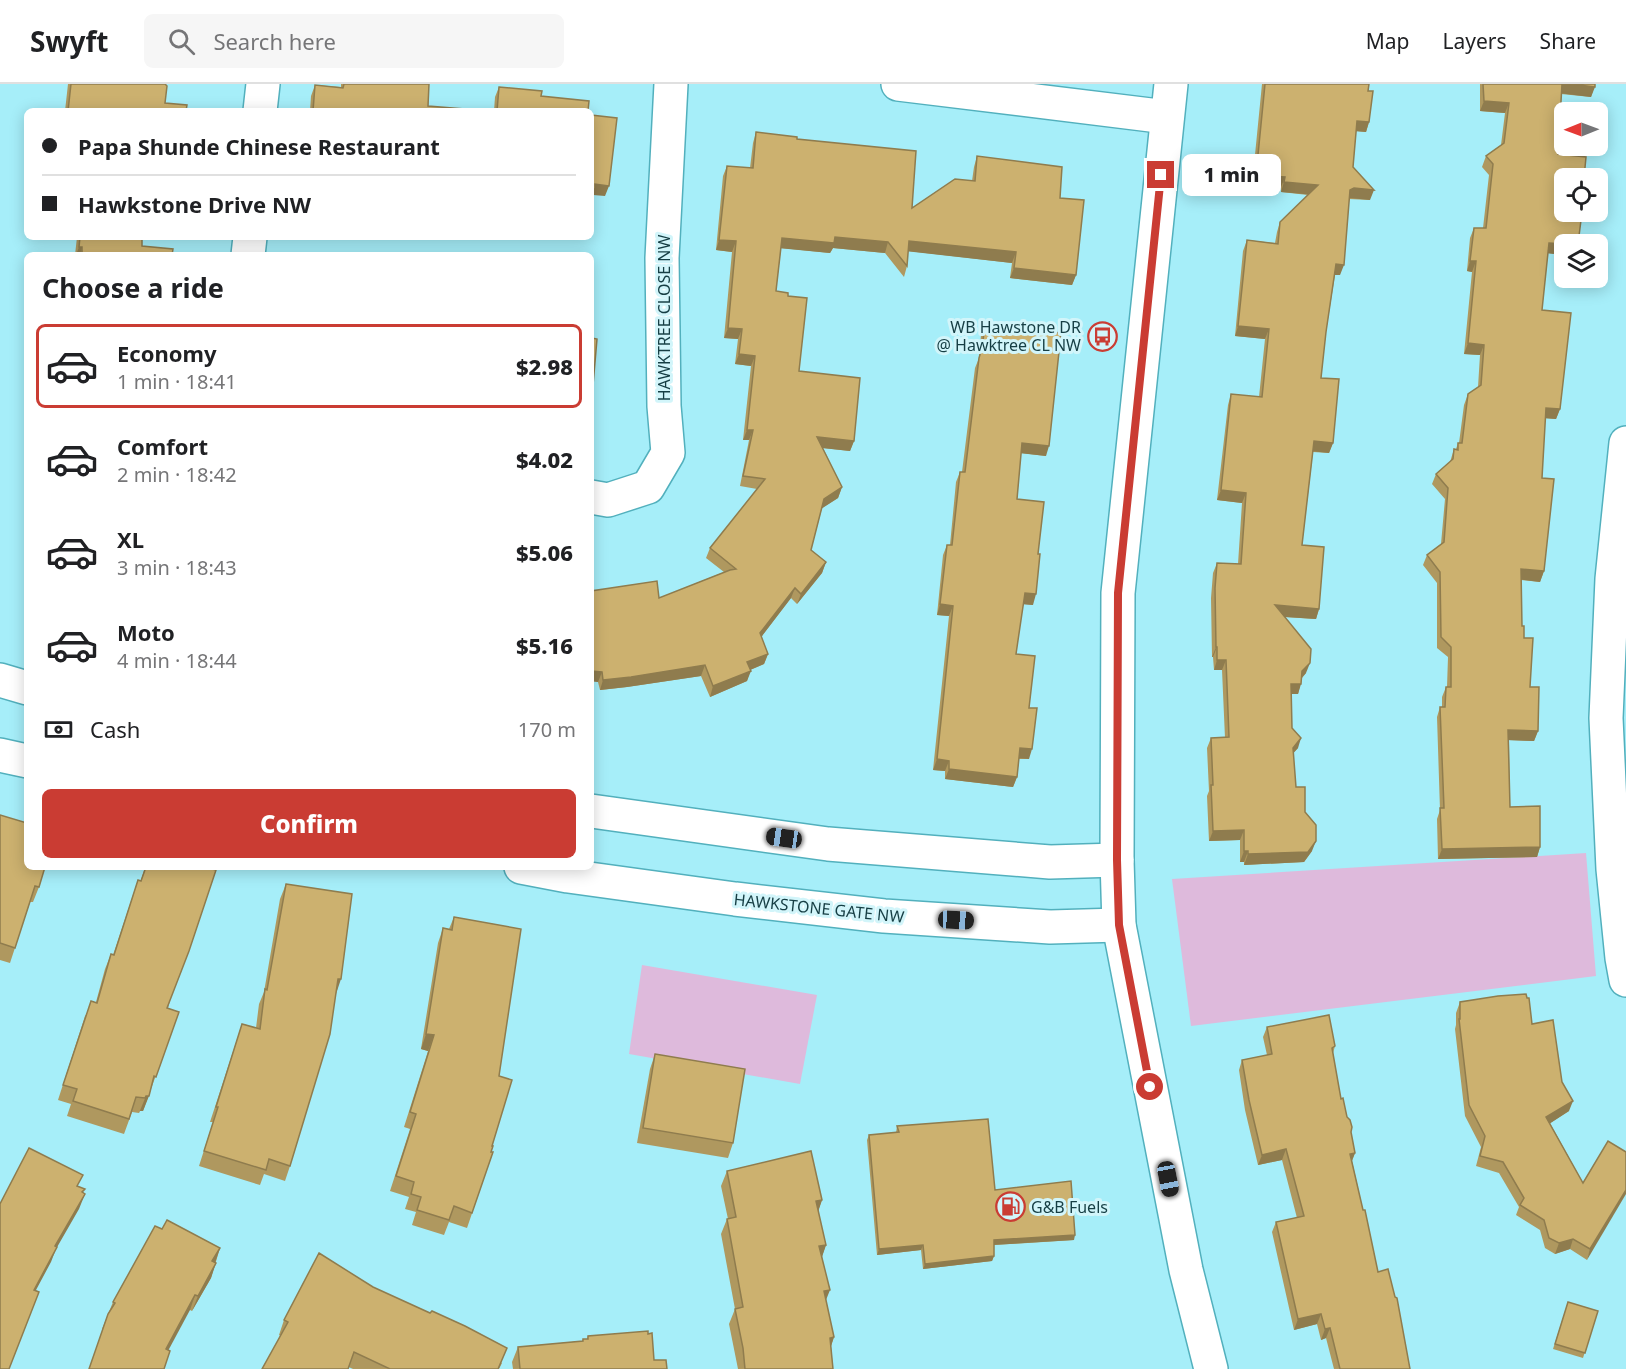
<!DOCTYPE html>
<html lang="en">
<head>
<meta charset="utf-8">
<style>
	:root { --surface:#fff; --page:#f6f6f6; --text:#202124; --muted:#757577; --line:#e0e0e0; --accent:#ca3c33 }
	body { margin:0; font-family:"Noto Sans",sans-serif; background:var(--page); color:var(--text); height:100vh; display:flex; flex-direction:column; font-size:22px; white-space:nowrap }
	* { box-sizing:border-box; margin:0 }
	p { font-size:20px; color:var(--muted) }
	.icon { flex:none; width:33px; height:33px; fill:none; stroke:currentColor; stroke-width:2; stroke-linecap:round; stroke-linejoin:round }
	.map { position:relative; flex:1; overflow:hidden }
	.side { position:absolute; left:24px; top:168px; width:570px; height:618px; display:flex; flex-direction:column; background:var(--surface); border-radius:9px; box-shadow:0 3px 15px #0003 }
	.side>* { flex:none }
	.guide { position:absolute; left:24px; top:24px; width:570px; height:132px; border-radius:9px; box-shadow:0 3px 15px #0003; display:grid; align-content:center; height:132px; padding:0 18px; background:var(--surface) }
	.needle { width:39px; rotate:269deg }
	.fabs { position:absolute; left:1554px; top:18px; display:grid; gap:12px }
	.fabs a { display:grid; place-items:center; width:54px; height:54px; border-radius:9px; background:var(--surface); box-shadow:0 3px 15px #0003; font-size:30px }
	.end { position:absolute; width:27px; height:27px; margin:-14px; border:8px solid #ca3c33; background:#fff; box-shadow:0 0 0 3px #fff }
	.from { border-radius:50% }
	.bubble { position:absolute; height:42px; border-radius:9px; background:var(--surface); box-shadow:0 3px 15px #0003; font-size:20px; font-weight:800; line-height:42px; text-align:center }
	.car { position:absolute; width:18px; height:36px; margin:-18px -9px; border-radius:8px; box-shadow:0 0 4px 2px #0007; background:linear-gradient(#222 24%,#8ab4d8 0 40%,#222 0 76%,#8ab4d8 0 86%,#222 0) }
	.guide b { display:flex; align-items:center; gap:21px; height:57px; font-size:22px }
	.guide b+b { border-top:2px solid var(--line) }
	.guide i { width:15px; height:15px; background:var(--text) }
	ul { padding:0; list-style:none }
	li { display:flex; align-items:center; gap:18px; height:84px; margin:0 12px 9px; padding:0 6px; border:3px solid transparent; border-radius:9px }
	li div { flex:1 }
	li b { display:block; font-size:22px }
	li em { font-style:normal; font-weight:800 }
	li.active { border-color:var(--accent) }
	li>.icon { width:54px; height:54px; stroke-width:1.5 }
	h2 { padding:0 18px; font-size:27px; line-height:72px }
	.pay { display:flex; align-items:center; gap:15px; height:66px; padding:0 18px; font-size:22px }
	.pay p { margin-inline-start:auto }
	.primary-button { display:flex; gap:12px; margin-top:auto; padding:12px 18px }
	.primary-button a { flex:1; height:69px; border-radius:9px; background:var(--accent); color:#fff; font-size:24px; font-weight:800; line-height:69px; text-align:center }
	header { display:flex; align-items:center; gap:36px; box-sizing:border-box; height:84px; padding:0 30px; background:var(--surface); border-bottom:2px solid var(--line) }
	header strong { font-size:28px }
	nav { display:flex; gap:33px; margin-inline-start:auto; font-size:21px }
	.search { width:420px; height:54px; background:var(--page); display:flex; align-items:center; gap:15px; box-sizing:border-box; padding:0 21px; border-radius:9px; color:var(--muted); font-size:22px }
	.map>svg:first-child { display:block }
	.green { fill:#debadc }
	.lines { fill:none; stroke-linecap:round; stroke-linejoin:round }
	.minor-casing { stroke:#52b0bd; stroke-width:36 }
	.minor { stroke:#fff; stroke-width:33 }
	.wall { fill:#af985f }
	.shaded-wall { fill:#8f7c4e }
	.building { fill:#ccb16f; stroke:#8f7c4e; stroke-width:1.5 }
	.route { stroke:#ca3c33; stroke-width:8 }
	.labels { text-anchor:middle; stroke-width:6; stroke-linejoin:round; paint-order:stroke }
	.street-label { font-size:16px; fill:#163e44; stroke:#d2f5fa }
	.poi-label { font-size:16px; fill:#163e44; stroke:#d2f5fa; text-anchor:end }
</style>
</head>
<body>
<header>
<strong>Swyft</strong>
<div class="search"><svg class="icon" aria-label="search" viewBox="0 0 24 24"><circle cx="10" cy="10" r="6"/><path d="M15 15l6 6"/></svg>Search here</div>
<nav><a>Map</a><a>Layers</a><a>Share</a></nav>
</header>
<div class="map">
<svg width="1626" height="1285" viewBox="0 0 1626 1285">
	<rect width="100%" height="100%" fill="#a6eef9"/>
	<g class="green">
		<path d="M1586 769 1596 892 1191 942 1172 795Z"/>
		<path d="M642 881 817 911 800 1000 629 970Z"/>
	</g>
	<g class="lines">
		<defs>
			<g id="minor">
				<path d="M898 0 1167 33"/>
				<path d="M1171 0 1118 509 1117 776 1119 841 1186 1186 1211 1285"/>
				<path d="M260 27 263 0"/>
				<path d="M248 171 250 153"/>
				<path d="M1626 359 1612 495 1606 634 1613 785 1622 874 1626 896"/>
				<path d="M591 413 608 416 648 403 668 369 664 322 662 174 671 0"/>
				<path d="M0 596 27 604"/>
				<path d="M0 671 27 677"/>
				<path d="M591 727 828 760 1050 778 1117 776"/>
				<path d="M521 783 568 792 735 815 884 832 1050 843 1119 841"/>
			</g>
		</defs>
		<use href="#minor" class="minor-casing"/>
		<use href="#minor" class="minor"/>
	</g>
	<g class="wall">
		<path d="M68 0H165V19L186 27H65Z"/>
		<path d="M341 0H429L428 22 490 27H310L311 12 315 1 341 3Z"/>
		<path d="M1262 0H1369L1368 7 1369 38 1366 48 1356 47 1353 83 1370 116 1349 115 1340 191H1335L1326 248 1321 294 1333 359 1329 369 1313 368 1302 461 1319 525 1316 535 1284 533 1306 589 1302 594 1298 610H1291L1292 644 1298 664 1293 669 1296 703 1305 728 1312 767 1304 778 1244 781V778H1240V756L1209 757 1207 712 1209 707 1207 664 1211 654H1225L1222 586H1214L1213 573H1212L1211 514 1213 489 1217 479 1238 480 1242 419 1217 416 1228 321 1231 310 1259 313 1265 255 1235 252 1243 167 1247 156 1275 159 1277 148 1280 138 1308 111 1281 108V103L1252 101Z"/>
		<path d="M1480 0H1595L1591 13 1561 10 1558 70 1564 171 1548 169 1542 226 1560 325 1556 335 1545 334 1542 394 1544 487 1540 498 1521 496 1522 542 1530 603 1538 647 1534 657 1509 656 1510 723 1540 763 1537 773 1438 775 1437 735 1440 726 1437 633 1440 623H1442V613L1446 603H1447L1448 573 1437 564V499L1423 481 1427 471 1441 460 1445 415 1432 400 1436 390 1450 378 1454 365H1456L1458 359H1459L1464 321 1468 310 1478 303 1480 271 1464 270 1472 188 1467 187 1470 154 1474 144H1483L1489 91 1482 83 1486 72 1501 61 1505 29 1480 27Z"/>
		<path d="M499 3 541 12 588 27H494L495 13Z"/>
		<path d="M756 48 797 55 912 124 972 97 974 83 977 72 1060 114 1076 191 1072 201 1010 194 1012 179 908 167 907 182 904 193 885 169 833 164 830 169 781 164 776 207 788 212 799 287 854 357 850 367 823 364 842 403 838 414 822 424 811 466 826 478 822 489 797 520 791 514 761 553 768 570 764 580 750 586 747 597 710 613 701 592 627 603 600 606 598 598 591 597 659 514 724 488 706 474 710 464 757 405 740 402 749 356H743L751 282 735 280 738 255 724 254 732 168 716 166 723 92 727 82 750 84 753 59Z"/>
		<path d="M77 153H142V162L172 171H75Z"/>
		<path d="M985 241 1046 372 1021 369 1017 415 1033 521 1023 520 1016 570 1029 624V675H1019L1017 693 1013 703 945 695V687L933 686 949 532 937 531 943 471 947 461H950L956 398 960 388H962L975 284 979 274 981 251Z"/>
		<path d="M0 731 39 803 33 818H30L10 879 0 876Z"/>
		<path d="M145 783H205L168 924 179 928 143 1027H140L139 1029 132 1028 124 1050 67 1032 71 1020 58 1016 85 932 96 918 105 885 111 870 113 871 138 796H141Z"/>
		<path d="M286 800 336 910 290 1082 285 1097 264 1090 260 1101 199 1082 213 1038H210L242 940 256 944 259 920 264 908 280 815Z"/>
		<path d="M454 833 499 992 491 1068H493L467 1144 449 1138 444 1151 412 1141 416 1128 405 1125 409 1113 390 1107 410 1045 404 1043 428 967 421 965 438 859 443 844 449 845Z"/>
		<path d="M1460 918 1532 940 1562 998 1569 1027 1550 1039 1583 1099 1626 1068 1587 1176 1570 1165 1555 1170 1545 1164 1540 1146 1516 1131 1519 1123 1499 1089 1476 1082 1481 1063 1465 1032 1455 945 1456 941V929Z"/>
		<path d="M1267 943 1335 962 1333 969 1341 1015 1355 1069 1352 1077 1363 1126 1378 1188 1410 1285H1334L1326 1254 1321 1256 1317 1240 1294 1246 1272 1148 1276 1138 1297 1134 1282 1076 1258 1081 1245 1026 1239 986 1242 976 1267 971 1263 953Z"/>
		<path d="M655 970 733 1059 728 1074 637 1059 650 985Z"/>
		<path d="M897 1042 995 1106 1074 1156 994 1161V1172L992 1177 923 1185 921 1166 877 1171 867 1056 869 1051 896 1049Z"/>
		<path d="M727 1087 822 1116 818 1127 826 1161 822 1172 826 1216 834 1253 831 1262 833 1285H738L729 1240 735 1225 721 1150 727 1135H728L721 1102Z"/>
		<path d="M162 1145 220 1164 211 1194 192 1227 190 1226 102 1245 113 1218Z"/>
		<path d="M373 1203 502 1279 499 1285H353L279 1251 284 1236Z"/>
		<path d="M1568 1218 1598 1227 1583 1274 1553 1265Z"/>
		<path d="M588 1252 654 1276 667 1285H513L512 1278 518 1263 582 1257 583 1255H587Z"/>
	</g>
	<g class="shaded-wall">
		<path d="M1561 0H1571L1595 3 1591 13 1558 9Z"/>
		<path d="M1484 17 1509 19 1505 29 1480 27Z"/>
		<path d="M1357 37 1369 38 1366 48 1354 47Z"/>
		<path d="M1256 91 1285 93 1281 103 1252 101Z"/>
		<path d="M1284 98 1318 101 1315 111 1281 108Z"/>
		<path d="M595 100 609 102 605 112 593 111 591 115V105Z"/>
		<path d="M1354 104 1374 106 1370 116 1350 114 1346 117 1350 106Z"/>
		<path d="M835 153 888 158 885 169 833 164 830 169 778 164 782 154Z"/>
		<path d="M719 156 736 157 732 168 716 166Z"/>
		<path d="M909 157 1016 168 1012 179 905 167Z"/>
		<path d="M1549 159 1564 160V171L1545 169Z"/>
		<path d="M79 163H82L80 171H76Z"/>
		<path d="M1470 177H1476L1472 188 1467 187Z"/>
		<path d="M1336 180 1344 181 1340 191H1332Z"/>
		<path d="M1014 184 1076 191 1072 201 1010 194Z"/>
		<path d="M1238 242 1269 245 1265 255 1235 252Z"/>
		<path d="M728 244 742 245 738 255 724 254Z"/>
		<path d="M1468 259 1484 261 1480 271 1464 270Z"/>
		<path d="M739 270 755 272 751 282 735 280Z"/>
		<path d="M1546 324 1560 325 1556 335 1542 334Z"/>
		<path d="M747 346H753L749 356H743Z"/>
		<path d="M817 353 854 357 850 367 813 363Z"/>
		<path d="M1314 357 1333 359 1329 369 1310 367Z"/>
		<path d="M1022 359 1049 362 1046 372 1019 369Z"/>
		<path d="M842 403 838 414 821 425 824 415Z"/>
		<path d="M1221 406 1246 409 1242 419 1217 416Z"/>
		<path d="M826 478 822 489 797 520 801 510Z"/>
		<path d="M1521 485 1544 487 1540 498 1517 495Z"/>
		<path d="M795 504 791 514 756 560 760 549Z"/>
		<path d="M1025 509 1036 510 1033 521 1021 520Z"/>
		<path d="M940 520 953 522 949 532 937 531Z"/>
		<path d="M1275 521 1319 525 1316 535 1271 532Z"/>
		<path d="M1216 563H1217L1213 573H1212Z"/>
		<path d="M768 570 764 580 743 589 747 578Z"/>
		<path d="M1217 576H1226L1222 586H1214Z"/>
		<path d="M1310 579 1306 589 1298 598 1302 587Z"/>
		<path d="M705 581 701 592 627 603 600 606 603 596Z"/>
		<path d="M591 587 602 588 598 598 591 597Z"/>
		<path d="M751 587 747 597 710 613 713 602Z"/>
		<path d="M1291 600H1301L1298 610H1287Z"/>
		<path d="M1508 646 1538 647 1534 657 1505 656Z"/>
		<path d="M1301 654 1298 664 1289 674 1293 664Z"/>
		<path d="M1020 664 1032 665 1029 675 1017 674Z"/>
		<path d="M937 675 949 677 945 687 933 686Z"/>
		<path d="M949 685 1017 693 1013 703 945 695Z"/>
		<path d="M1244 746 1240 756 1209 757 1213 747Z"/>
		<path d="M1316 757 1312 767 1304 778 1244 781 1248 770Z"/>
		<path d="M1540 763 1537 773 1438 775 1442 765Z"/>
		<path d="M1244 767H1248L1244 778H1240Z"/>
		<path d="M338 895H341L336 910Z"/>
		<path d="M426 950 434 951 428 967 421 965Z"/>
		<path d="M146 1012H149L143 1027H140L139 1029Z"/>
		<path d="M1573 1017 1569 1027 1543 1044 1546 1033Z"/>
		<path d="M1286 1065 1282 1076 1258 1081 1262 1071Z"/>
		<path d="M1355 1069 1351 1079 1350 1070Z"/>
		<path d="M85 1105 79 1119 85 1110 79 1125 56 1165 51 1178 28 1221 34 1206 55 1162Z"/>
		<path d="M1626 1106V1110L1587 1176 1590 1165Z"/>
		<path d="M822 1116 817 1131 816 1117Z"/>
		<path d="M1075 1151 1074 1156 992 1161 994 1156Z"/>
		<path d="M1573 1155 1570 1165 1555 1170 1559 1159Z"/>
		<path d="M826 1161 821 1176 819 1162Z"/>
		<path d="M923 1161 921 1166 877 1171 879 1165Z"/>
		<path d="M220 1164 215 1179 212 1177Z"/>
		<path d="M994 1172 992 1177 923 1185 925 1180Z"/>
		<path d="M216 1179 211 1194 192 1227 198 1212Z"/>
		<path d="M830 1206 824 1221V1207Z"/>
		<path d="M195 1211 190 1226 161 1280 166 1265Z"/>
		<path d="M1321 1230 1317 1240 1294 1246 1298 1235Z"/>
		<path d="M1330 1244 1326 1254 1321 1256 1325 1245Z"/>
		<path d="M834 1253 829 1268 830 1254Z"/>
	</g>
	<g class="building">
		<path d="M71 0H165L167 2 165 19 187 21 186 27H68Z"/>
		<path d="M344 0H429L428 22 490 27H313L315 1 343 4Z"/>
		<path d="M1265 0H1369L1368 7H1373L1369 38 1357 37 1353 83 1374 106 1354 104 1350 106 1344 181 1336 180 1326 248 1321 294 1339 295 1333 359 1314 357 1302 461 1324 463 1319 525 1275 521 1311 565 1310 579 1302 587 1301 600H1291L1292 644 1301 654 1293 664 1296 703H1305V728L1316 741V757L1308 768 1248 770V767H1244V746L1213 747 1211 701H1213L1211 654 1229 653 1226 576H1217V563H1216L1215 504 1217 479 1241 480 1246 409 1221 406 1231 310 1262 313 1269 245 1238 242 1244 185 1247 156 1278 160 1280 138 1318 101 1284 98 1285 93 1256 91Z"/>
		<path d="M1483 0H1562L1558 70 1586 73 1584 94H1564V128H1582L1578 160H1566L1549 159 1542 226 1571 229 1560 325 1546 324 1542 394 1554 395 1544 487 1521 485 1522 542H1524V554H1533L1530 603H1539L1538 647 1508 646 1510 723 1540 722V763L1442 765 1440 724H1444L1440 623H1445L1446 603H1451V563L1441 553 1440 488 1427 471 1444 458 1448 404 1436 390 1453 375 1454 365 1458 366V359H1462L1468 310 1481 301 1484 261 1468 259 1476 177H1470L1474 144H1486L1493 80 1486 72 1504 59 1509 19 1484 17Z"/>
		<path d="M1571 0H1595V3Z"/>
		<path d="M499 3 542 7 541 12 589 17 588 27H497Z"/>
		<path d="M591 31 617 34 609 102 595 100V105H591Z"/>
		<path d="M756 48 797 53V55L916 67 912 124 955 95 975 97 977 72 1062 83 1060 114 1084 116 1076 191 1014 184 1016 168 909 157 907 182 888 158 835 153 834 159 782 154 776 207 788 209V212L807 214 799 287 860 294 854 357 817 353 842 403 824 415 811 466 826 478 801 510 795 504 760 549 768 570 747 578 751 587 713 602 705 581 631 593 603 596 602 588 591 587V507L657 497 659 514 730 486 736 485 710 464 765 395 743 392 753 346H747L755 272 739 270 742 245 728 244 736 157 719 156 727 82 753 84Z"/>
		<path d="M80 153H142V162L173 165 172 171H82V163H79Z"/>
		<path d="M985 241 1061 249 1049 362 1022 359 1017 415 1044 418 1038 470H1040L1036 510 1025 509 1016 570 1035 572 1029 624H1037L1032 665 1020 664 1017 693 949 685V677L937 675 953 522 940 520 947 461H952L960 388H965L979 274 982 264Z"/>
		<path d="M591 251H593L592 254 597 255 593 301 591 300Z"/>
		<path d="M0 731 27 739V783H45L39 803 35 802 15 864 0 859Z"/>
		<path d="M146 783H205L216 786 189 867 167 924 179 928 156 993 154 992 149 1012H146L145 1014 136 1013 129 1035 73 1017 77 1005 63 1001 91 917 97 919 111 870 114 871 138 796 141 797Z"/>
		<path d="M286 800 352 810 341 895H338L330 950 290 1082 269 1075 266 1086 204 1067 218 1023H216L242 940 260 945 265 905 267 906Z"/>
		<path d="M454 833 521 845 499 992 512 996 492 1062H493L491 1068H493L472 1129 454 1122 449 1136 417 1126 421 1113 411 1110 414 1098 396 1092 416 1030 410 1028 434 951 426 950 443 844 452 846Z"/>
		<path d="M1526 910 1527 914H1529L1532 940 1553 936 1562 998 1573 1017 1546 1033 1583 1099 1608 1057 1626 1068V1106L1590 1165 1573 1155 1559 1159 1549 1154 1544 1136 1520 1121 1524 1114 1503 1078 1480 1072 1485 1052 1469 1021 1459 935H1460V918L1498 912Z"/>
		<path d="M1329 931 1335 962 1332 964 1341 1015 1343 1014 1347 1033 1350 1036 1352 1043 1351 1048 1355 1069 1350 1070 1363 1126H1365L1378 1188 1388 1185 1395 1213 1397 1214 1410 1285H1340L1330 1244 1325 1245 1321 1230 1298 1235 1276 1138 1304 1132 1286 1065 1262 1071 1249 1016 1242 976 1272 970 1267 943Z"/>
		<path d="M655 970 745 985 733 1059 643 1044Z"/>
		<path d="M988 1035 995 1106 1071 1097 1075 1151 994 1156V1172L925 1180 923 1161 879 1165 869 1051 899 1048 897 1042Z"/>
		<path d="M29 1064 83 1091 77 1102 85 1105 82 1108 85 1110 55 1162 57 1163 34 1206 39 1208 9 1285H0V1120Z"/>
		<path d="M811 1067 822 1116 816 1117 826 1161 819 1162 830 1206 824 1207 834 1253 830 1254 833 1285H745L743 1264 735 1225 743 1223 727 1135 736 1133 727 1087Z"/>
		<path d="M167 1136 220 1164 212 1177 216 1179 198 1212 195 1211 166 1265 170 1267 164 1285H89L108 1230 115 1219 113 1218 155 1142 162 1145Z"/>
		<path d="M319 1169 373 1203 430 1229 432 1227 465 1242 507 1264 498 1285H390L354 1268 348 1285H262L288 1238 284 1236Z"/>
		<path d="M1568 1218 1598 1227 1585 1269 1555 1260Z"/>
		<path d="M648 1247V1250L652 1249 654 1276H666L667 1285H520L518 1263 583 1257V1255H588V1252Z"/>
	</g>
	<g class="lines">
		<path class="route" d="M1150 1003 1119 841 1117 776 1118 509 1161 91"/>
	</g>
	<defs>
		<symbol id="bus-ring" viewBox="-11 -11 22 22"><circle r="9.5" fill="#d2f5fa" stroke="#ca3c33" stroke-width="1.5"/><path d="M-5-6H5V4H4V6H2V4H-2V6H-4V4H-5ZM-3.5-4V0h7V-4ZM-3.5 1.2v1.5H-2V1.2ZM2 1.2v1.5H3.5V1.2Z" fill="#ca3c33"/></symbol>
		<symbol id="fuel-ring" viewBox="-11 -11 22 22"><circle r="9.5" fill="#d2f5fa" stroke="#ca3c33" stroke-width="1.5"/><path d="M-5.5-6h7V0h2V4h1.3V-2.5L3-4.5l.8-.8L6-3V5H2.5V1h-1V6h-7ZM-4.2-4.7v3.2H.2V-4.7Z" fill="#ca3c33"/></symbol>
	</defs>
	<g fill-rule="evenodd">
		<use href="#bus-ring" x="1086" y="236" width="33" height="33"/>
		<use href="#fuel-ring" x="994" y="1106" width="33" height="33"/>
	</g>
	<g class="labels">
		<g class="street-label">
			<text transform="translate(664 234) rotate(-90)" y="6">HAWKTREE CLOSE NW</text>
			<text transform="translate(819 824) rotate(6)" y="6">HAWKSTONE GATE NW</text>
		</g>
		<g class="poi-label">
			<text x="1081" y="249">WB Hawstone DR<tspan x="1081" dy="18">@ Hawktree CL NW</tspan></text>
			<text x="1031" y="1129" text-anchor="start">G&amp;B Fuels</text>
		</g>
	</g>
</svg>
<div class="fabs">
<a><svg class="needle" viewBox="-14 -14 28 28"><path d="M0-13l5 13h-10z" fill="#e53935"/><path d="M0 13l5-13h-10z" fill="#757577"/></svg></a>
<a><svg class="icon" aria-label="locate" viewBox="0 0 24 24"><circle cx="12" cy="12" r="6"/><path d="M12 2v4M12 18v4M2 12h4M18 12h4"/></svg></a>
<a><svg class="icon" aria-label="layers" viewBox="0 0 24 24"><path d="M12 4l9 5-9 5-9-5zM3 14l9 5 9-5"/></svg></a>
</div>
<i class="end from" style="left:1150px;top:1003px"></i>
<i class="end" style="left:1161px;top:91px"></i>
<div class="bubble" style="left:1182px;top:70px;width:99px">1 min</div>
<i class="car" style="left:784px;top:754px;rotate:278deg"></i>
<i class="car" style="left:956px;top:836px;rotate:93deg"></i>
<i class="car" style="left:1168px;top:1095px;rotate:169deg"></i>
<div class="guide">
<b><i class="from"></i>Papa Shunde Chinese Restaurant</b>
<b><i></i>Hawkstone Drive NW</b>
</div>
<section class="side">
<h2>Choose a ride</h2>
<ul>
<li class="active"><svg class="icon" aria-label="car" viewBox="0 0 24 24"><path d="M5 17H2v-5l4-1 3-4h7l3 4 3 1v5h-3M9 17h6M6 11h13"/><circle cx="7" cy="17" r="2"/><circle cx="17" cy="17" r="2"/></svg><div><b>Economy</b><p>1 min · 18:41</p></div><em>$2.98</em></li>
<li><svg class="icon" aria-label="car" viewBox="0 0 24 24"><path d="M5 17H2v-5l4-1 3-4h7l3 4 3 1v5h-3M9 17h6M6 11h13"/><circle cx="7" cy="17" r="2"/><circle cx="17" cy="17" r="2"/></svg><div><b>Comfort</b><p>2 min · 18:42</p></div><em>$4.02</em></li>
<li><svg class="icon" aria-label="car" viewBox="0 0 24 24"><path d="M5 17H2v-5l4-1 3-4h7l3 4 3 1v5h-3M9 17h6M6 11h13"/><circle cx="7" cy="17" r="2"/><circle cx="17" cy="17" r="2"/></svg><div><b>XL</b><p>3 min · 18:43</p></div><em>$5.06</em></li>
<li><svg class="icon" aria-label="car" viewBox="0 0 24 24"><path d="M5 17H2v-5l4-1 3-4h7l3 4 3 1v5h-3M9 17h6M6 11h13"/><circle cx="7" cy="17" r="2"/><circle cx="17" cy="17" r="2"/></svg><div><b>Moto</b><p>4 min · 18:44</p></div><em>$5.16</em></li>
</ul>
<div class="pay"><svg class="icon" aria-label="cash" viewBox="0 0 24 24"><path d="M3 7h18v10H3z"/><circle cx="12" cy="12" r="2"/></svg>Cash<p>170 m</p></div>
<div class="primary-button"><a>Confirm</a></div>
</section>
</div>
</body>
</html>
